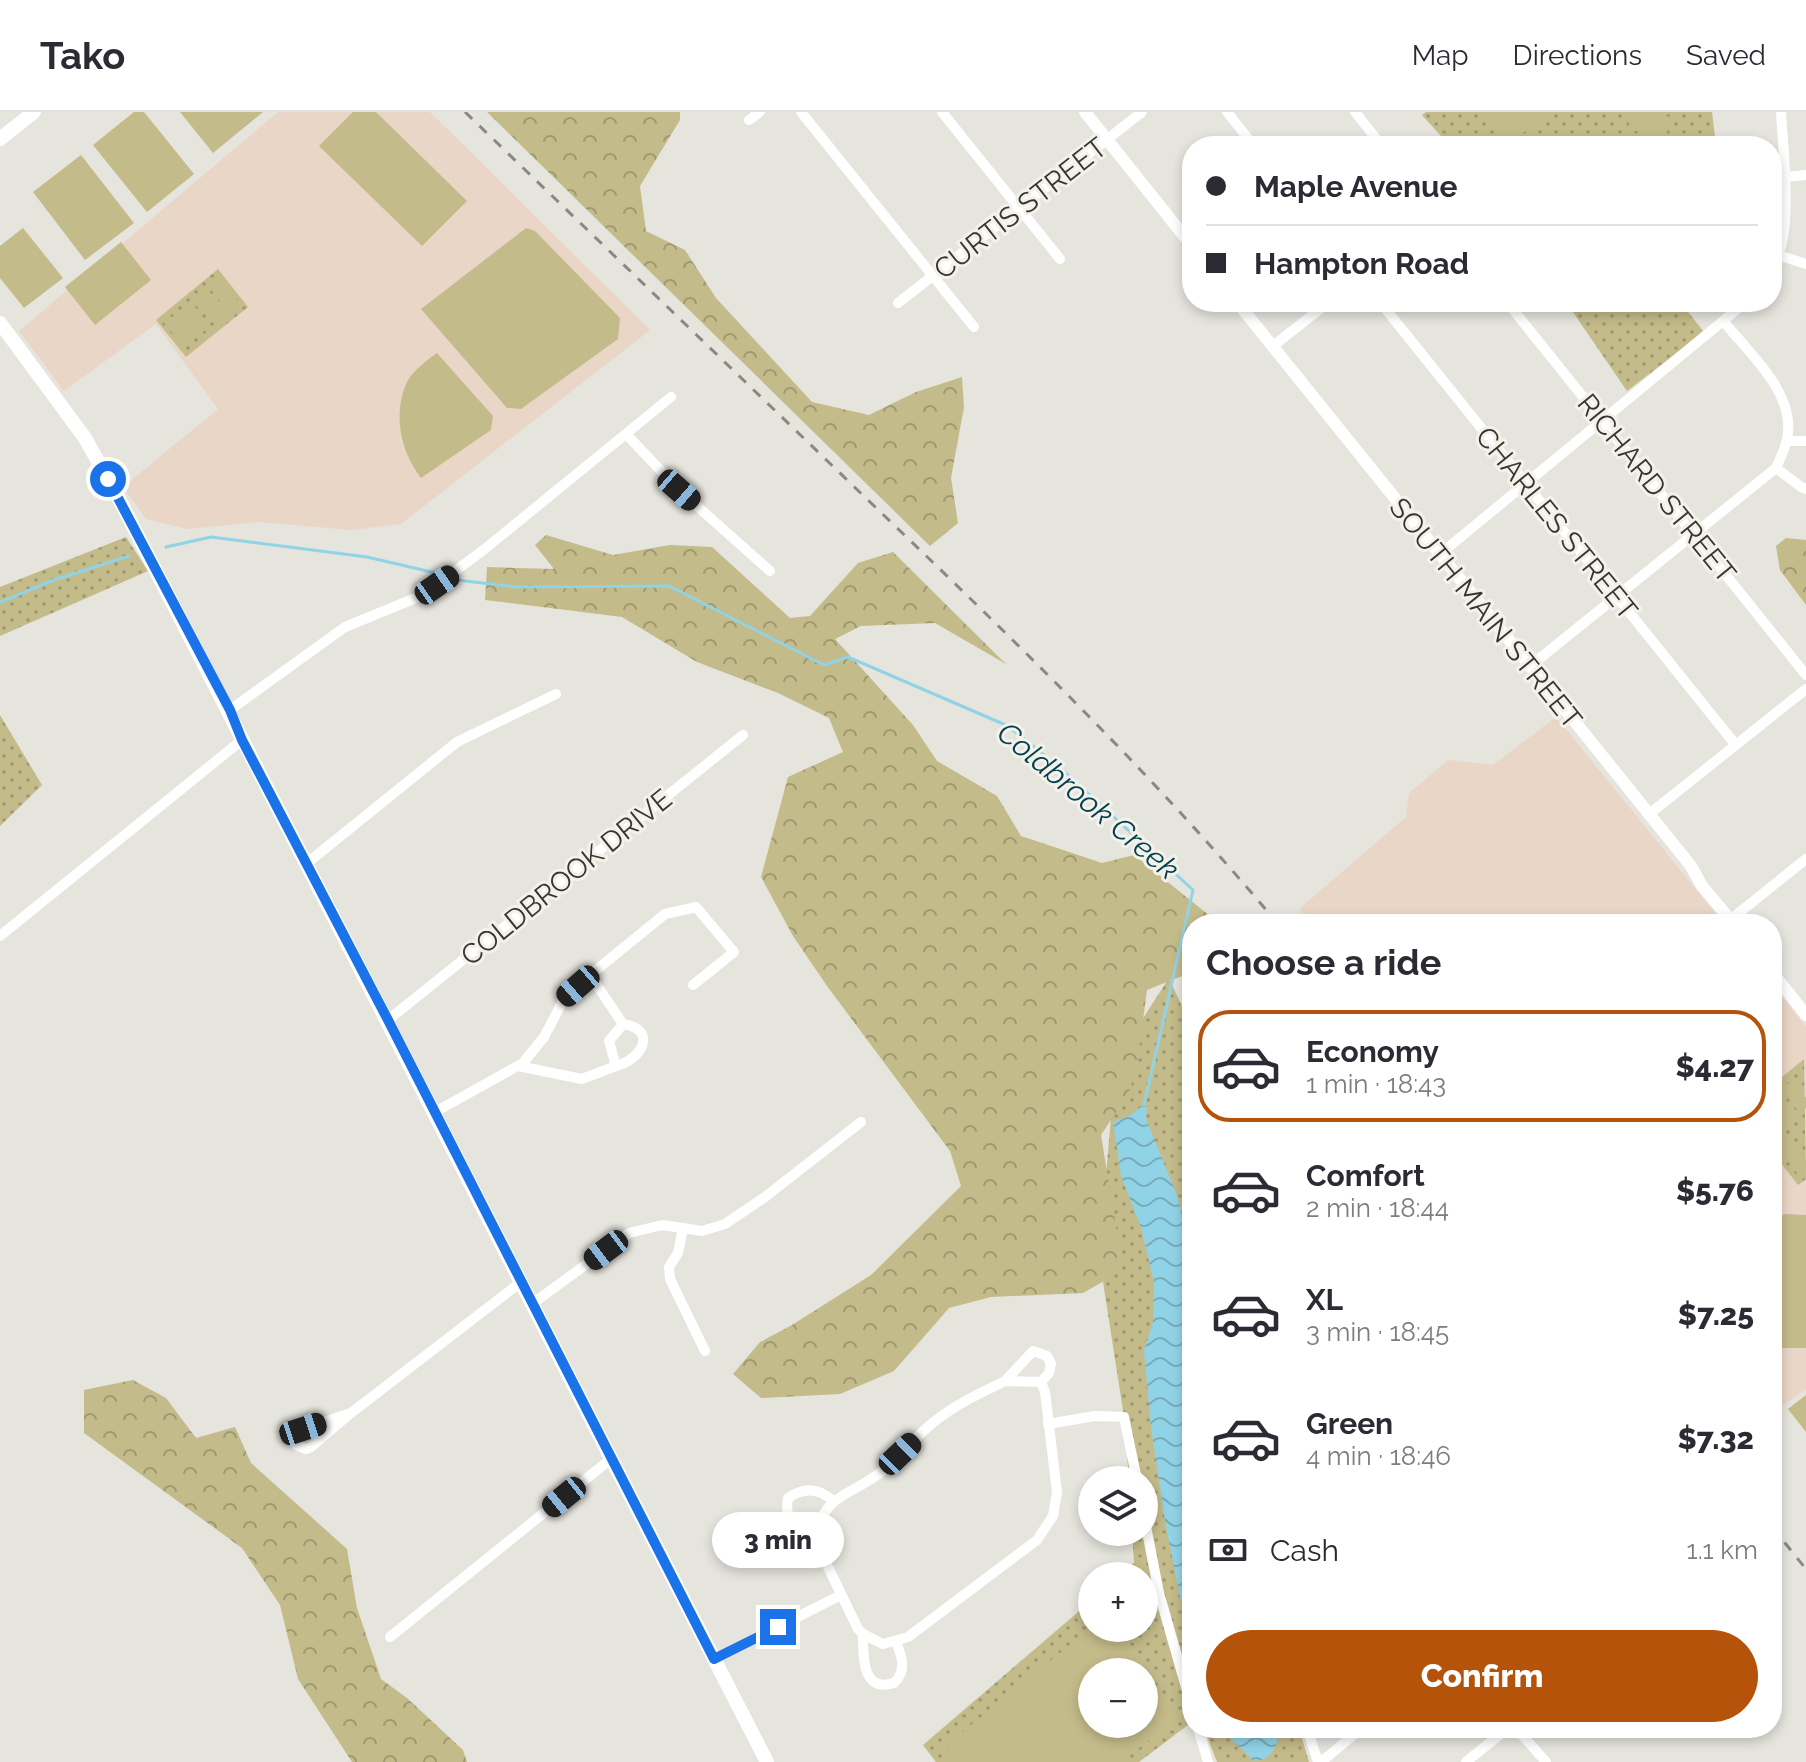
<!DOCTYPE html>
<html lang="en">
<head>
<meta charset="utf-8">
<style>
	:root { --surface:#fff; --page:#f2f2f3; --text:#2b2b33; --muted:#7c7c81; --line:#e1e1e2; --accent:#b45309 }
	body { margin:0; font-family:Raleway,sans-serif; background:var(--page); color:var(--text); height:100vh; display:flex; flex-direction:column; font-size:30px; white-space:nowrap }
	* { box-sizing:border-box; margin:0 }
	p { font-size:26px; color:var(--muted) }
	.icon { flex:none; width:44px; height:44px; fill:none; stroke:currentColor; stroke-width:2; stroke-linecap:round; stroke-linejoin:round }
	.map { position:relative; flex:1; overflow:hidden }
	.drawer { position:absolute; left:1182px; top:802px; width:600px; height:824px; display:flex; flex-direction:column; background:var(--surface); border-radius:32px; box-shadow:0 4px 12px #0003 }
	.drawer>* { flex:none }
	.hud { position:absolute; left:1182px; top:24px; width:600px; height:176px; border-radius:32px; box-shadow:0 4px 12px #0003; display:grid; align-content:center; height:176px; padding:0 24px; background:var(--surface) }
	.tools { position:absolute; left:1078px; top:1354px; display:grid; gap:16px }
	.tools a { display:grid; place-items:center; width:80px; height:80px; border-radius:50%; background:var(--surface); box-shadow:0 4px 12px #0003; font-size:40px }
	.end { position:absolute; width:36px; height:36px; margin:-18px; border:10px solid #1a73e8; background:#fff; box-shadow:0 0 0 4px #fff }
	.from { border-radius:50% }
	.bubble { position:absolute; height:56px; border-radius:28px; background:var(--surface); box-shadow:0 4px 12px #0003; font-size:26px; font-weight:800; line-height:56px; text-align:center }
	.car { position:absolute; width:24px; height:48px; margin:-24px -12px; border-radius:10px; box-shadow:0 0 6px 2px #0007; background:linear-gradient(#222 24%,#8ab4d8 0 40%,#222 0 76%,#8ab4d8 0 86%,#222 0) }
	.hud b { display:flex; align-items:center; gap:28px; height:76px; font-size:30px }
	.hud b+b { border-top:2px solid var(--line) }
	.hud i { width:20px; height:20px; background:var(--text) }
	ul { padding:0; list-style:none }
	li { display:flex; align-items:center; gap:24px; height:112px; margin:0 16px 12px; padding:0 8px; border:4px solid transparent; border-radius:32px }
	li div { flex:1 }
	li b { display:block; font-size:30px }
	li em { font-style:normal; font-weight:800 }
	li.selected { border-color:var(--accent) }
	li>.icon { width:72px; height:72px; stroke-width:1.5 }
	h2 { padding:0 24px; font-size:36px; line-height:96px }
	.pay { display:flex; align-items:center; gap:20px; height:88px; padding:0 24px; font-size:30px }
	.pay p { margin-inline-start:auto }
	.primary-button { display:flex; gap:16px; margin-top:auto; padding:16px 24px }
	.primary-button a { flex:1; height:92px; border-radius:48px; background:var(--accent); color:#fff; font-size:32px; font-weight:800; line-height:92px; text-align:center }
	header { display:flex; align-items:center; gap:48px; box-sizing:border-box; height:112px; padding:0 40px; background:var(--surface); border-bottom:2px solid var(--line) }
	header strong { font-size:38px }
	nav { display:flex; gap:44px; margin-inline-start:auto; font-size:28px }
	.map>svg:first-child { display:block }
	.education { fill:#ead6c7 }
	.grass { fill:url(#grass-dots); fill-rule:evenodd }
	.forest { fill:url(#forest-crowns) }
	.garden { fill:#c4bb8a }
	.water { fill:url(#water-waves) }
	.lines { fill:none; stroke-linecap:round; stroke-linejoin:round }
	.stream { stroke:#91d3e6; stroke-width:3 }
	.minor { stroke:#fff; stroke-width:10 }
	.tertiary { stroke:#fff; stroke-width:12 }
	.secondary { stroke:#fff; stroke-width:14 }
	.rail { stroke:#898984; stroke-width:3; stroke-dasharray:10 10; stroke-linecap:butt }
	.route { stroke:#1a73e8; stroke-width:10 }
	.labels { text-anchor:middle; stroke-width:6; stroke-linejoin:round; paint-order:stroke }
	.street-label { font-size:28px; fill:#353532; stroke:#f3f1ea }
	.water-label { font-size:30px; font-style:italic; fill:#02414f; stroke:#f3f1ea }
</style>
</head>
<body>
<header>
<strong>Tako</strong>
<nav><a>Map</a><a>Directions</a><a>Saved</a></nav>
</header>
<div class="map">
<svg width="1806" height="1650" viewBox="0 0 1806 1650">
	<defs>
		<pattern id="grass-dots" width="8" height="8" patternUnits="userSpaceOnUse" patternTransform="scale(2)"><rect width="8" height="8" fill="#c4bb8a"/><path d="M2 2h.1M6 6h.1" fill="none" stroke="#a09971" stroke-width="1.8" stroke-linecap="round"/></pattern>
		<pattern id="forest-crowns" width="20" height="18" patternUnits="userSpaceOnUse" patternTransform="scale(2)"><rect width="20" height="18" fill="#c4bb8a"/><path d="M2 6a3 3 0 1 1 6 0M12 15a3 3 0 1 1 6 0" fill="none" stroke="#a09971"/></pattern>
		<pattern id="water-waves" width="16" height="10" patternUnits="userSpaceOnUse" patternTransform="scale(2)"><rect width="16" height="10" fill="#91d3e6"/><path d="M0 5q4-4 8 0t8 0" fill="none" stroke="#77acbb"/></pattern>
	</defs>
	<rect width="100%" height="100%" fill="#e5e4dd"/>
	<g class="education">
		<path d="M278 0H430L650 218 401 412 351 418 259 410 187 417 146 407 123 375 218 297 156 212 64 279 19 219Z"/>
		<path d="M1556 605 1724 812H1313L1299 797 1406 705 1409 681 1448 648 1493 653Z"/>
		<path d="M1772 872 1806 915V1277L1772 1301Z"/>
	</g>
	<g class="grass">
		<path d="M1426 0H1712L1716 34H1450L1422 3Z"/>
		<path d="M218 157 248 195 186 245 156 208Z"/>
		<path d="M1566 190H1680L1704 220 1627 279Z"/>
		<path d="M126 425 148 459 0 524V475Z"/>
		<path d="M0 603 42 673 0 714Z"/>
		<path d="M1169 866 1192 916V1610L1139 1650H936L923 1633 1092 1488V1516H1144V1464H1120L1134 1451 1132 1420H1144V1368H1129L1124 1305 1099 1144 1116 948ZM1092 1560H1144V1612H1092Z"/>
		<path d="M1804 947 1806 1067 1798 1073 1772 1040V973Z"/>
		<path d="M1204 1616H1299L1309 1650H1217Z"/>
	</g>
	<g class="forest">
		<path d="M487 0H680V8L640 74 646 119 685 138 716 186 812 290 869 303 916 280 962 265 964 295 951 366 958 411 930 434Z"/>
		<path d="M546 423 613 443 670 433 712 435 790 506 810 504 858 451 893 440 1006 552 935 511 861 514 835 527 913 613 937 649 997 684 1021 724 1102 751 1134 743 1220 812H1192V860L1147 878 1136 960 1128 982 1101 1023 1121 1145 1118 1161 1083 1181 991 1185 949 1196 894 1259 840 1282 761 1286 733 1262 760 1230 792 1213 871 1163 961 1074 950 1039 827 874 793 824 761 765 788 665 843 640 829 606 778 581 697 550 622 505 485 488 487 455 554 457 535 433Z"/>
		<path d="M1786 426 1806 428V493L1780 458 1776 434Z"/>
		<path d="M133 1268 166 1286 196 1326 235 1315 251 1351 347 1437 357 1496 381 1567 407 1586 463 1638 467 1650H352L298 1567 280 1493 242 1436 84 1321V1278Z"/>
	</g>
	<g class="garden">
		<path d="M134 0H144L194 62 147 100 93 33Z"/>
		<path d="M180 0H263L213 41Z"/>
		<path d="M353 0H376L467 89 422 134 319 34Z"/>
		<path d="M1477 0H1551L1507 33Z"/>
		<path d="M1632 0H1652L1670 5 1665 26 1628 17Z"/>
		<path d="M81 43 134 111 85 148 33 80Z"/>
		<path d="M23 116 63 166 24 196 0 166V134Z"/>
		<path d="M526 116 535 119 620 206 618 227 521 297 507 296 421 197Z"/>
		<path d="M121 130 151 168 95 213 65 175Z"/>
		<path d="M220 166 240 191 228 200 209 175Z"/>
		<path d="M206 178 225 202 214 211 194 187Z"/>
		<path d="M191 190 210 214 199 223 179 199Z"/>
		<path d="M176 202 195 226 184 235 164 211Z"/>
		<path d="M437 241 493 304 491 318 421 366C400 339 392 300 408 268 414 258 427 248 437 241Z"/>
		<path d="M1792 968 1806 986V996L1800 1001 1780 977Z"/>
		<path d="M1777 979 1796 1004 1785 1013 1772 997V983Z"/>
		<path d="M1790 1029 1806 1049V1056L1798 1062 1779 1038Z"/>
		<path d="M1784 1102 1806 1103V1236H1772V1112Z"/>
		<path d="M1806 1283V1320L1788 1297Z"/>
		<path d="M1092 1515 1111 1516 1143 1560H1092V1612H1144V1562L1177 1607 1121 1650H957L945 1634Z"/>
	</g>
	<g class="water">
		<path d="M1144 993 1147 995 1146 1007 1178 1086 1192 1153V1520L1181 1490 1165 1409 1151 1315 1144 1239 1153 1210 1154 1170 1141 1115 1121 1064 1113 1010 1129 1004Z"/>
		<path d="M1223 1616H1279C1279 1632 1272 1649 1253 1649 1243 1636 1231 1630 1223 1616Z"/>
	</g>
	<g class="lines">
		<g class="stream">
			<path d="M166 435 211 425 367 445 440 462"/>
			<path d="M457 468 516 475 669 474 824 553 848 545 1008 614 1065 660 1193 778 1144 993"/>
			<path d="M0 490 54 468 129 444"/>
		</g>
		<g class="minor">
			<path d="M801 0 974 215"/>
			<path d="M942 0 1060 147"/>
			<path d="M1227 0 1254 34"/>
			<path d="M1355 0 1382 34"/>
			<path d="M749 8 760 0"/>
			<path d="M1785 65 1806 63"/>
			<path d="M1781 144 1806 152"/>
			<path d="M1772 157C1795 121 1783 43 1781 0"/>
			<path d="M1380 190 1735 632"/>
			<path d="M1507 190 1806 563"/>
			<path d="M898 191 1142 0"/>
			<path d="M1273 234 1329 190"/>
			<path d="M627 323 679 378 770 459"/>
			<path d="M1787 329H1806"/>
			<path d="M1776 356 1801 375 1806 377"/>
			<path d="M1439 443 1746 190"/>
			<path d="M1529 555 1776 356C1780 347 1785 337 1787 327 1797 282 1749 241 1724 210"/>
			<path d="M230 598 345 515 423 483 486 436 671 285"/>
			<path d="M1648 703 1806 577"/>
			<path d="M306 752 457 630 556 582"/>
			<path d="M1730 808 1806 747"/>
			<path d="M0 824 242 628"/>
			<path d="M590 863 665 802 696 795 734 840 693 873"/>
			<path d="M388 908 743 623"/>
			<path d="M616 954C641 948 659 918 623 912"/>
			<path d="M435 1000 523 951 544 925 565 885 590 863 623 912 609 929 616 954 582 967 518 954"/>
			<path d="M683 1116 678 1141 669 1155 670 1167 705 1239"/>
			<path d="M532 1192 629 1121 662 1113 702 1119 725 1112 765 1085 861 1010"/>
			<path d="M1005 1269 1041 1270 1045 1280 1057 1380 1053 1404 1037 1428 908 1525 883 1532 863 1522 858 1517 814 1426C827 1377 853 1385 886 1356 903 1341 917 1323 935 1309 957 1292 980 1281 1005 1269Z"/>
			<path d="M1005 1269 1033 1239 1047 1244 1051 1252 1049 1261 1041 1270"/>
			<path d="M351 1301 311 1335 306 1337 296 1333 294 1327 303 1317 351 1301 521 1170"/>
			<path d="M1048 1312 1095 1304 1124 1305 1137 1368"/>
			<path d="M1144 1404 1159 1481 1192 1596"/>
			<path d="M814 1426C794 1417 784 1408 788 1386 804 1375 819 1376 833 1389"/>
			<path d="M863 1522C863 1545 862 1581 894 1571 907 1559 902 1544 896 1530"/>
			<path d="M390 1525 612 1346"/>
			<path d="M714 1547 841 1483"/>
			<path d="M1198 1616 1208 1650"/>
			<path d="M1307 1616 1318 1650"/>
			<path d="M1516 1616 1546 1650"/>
			<path d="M1321 1650 1362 1616"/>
			<path d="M1466 1650 1508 1616"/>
		</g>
		<g class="tertiary">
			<path d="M1085 0 1192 134"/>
			<path d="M1237 190 1691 754 1702 774 1734 812"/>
			<path d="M1772 860 1806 903"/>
		</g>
		<g class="secondary">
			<path d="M0 27 34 0"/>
			<path d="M0 211 85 326 119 387 767 1650"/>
		</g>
		<g class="rail">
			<path d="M465 0C600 130 735 260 870 390 1011 525 1153 662 1278 812"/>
			<path d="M1772 1415 1806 1457"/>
		</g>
	</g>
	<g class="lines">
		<path class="route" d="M108 367 230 598 242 628 388 908 714 1547 778 1515"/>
	</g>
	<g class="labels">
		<g class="street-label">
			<text transform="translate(1020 96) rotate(-38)" y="10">CURTIS STREET</text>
			<text transform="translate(1657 376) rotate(51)" y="10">RICHARD STREET</text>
			<text transform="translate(1557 411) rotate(51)" y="10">CHARLES STREET</text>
			<text transform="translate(1486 501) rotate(51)" y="10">SOUTH MAIN STREET</text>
			<text transform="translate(566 765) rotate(-39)" y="10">COLDBROOK DRIVE</text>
		</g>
		<g class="water-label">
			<text transform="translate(1088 689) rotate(40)" y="10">Coldbrook Creek</text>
		</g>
	</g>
</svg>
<div class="tools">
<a><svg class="icon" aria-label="layers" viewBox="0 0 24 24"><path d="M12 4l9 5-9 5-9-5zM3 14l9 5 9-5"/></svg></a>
<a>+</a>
<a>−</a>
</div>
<i class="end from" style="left:108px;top:367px"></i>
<i class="end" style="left:778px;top:1515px"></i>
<div class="bubble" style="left:712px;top:1400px;width:132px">3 min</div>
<i class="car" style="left:679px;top:378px;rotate:131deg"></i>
<i class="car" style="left:437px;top:473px;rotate:55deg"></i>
<i class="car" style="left:578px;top:874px;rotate:229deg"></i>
<i class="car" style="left:606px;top:1138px;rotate:233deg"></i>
<i class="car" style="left:303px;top:1317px;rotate:72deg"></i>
<i class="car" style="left:900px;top:1342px;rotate:46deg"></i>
<i class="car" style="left:564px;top:1385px;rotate:231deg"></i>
<div class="hud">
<b><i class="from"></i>Maple Avenue</b>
<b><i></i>Hampton Road</b>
</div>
<section class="drawer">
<h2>Choose a ride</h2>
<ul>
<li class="selected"><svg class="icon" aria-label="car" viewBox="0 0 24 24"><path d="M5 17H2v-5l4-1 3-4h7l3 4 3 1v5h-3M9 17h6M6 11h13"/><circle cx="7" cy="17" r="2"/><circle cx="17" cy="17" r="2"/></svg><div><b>Economy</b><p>1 min · 18:43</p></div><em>$4.27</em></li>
<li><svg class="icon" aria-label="car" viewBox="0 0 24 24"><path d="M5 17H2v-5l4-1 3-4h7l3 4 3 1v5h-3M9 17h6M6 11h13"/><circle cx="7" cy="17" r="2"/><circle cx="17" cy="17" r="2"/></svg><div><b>Comfort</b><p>2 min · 18:44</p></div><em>$5.76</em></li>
<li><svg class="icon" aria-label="car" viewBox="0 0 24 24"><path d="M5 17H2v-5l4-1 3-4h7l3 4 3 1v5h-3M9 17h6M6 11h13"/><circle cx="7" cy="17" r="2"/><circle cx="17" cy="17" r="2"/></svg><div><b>XL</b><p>3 min · 18:45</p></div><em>$7.25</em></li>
<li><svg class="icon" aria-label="car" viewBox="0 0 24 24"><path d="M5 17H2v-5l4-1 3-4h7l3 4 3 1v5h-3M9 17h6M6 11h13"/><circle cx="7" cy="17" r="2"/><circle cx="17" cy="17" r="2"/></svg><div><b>Green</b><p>4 min · 18:46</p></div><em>$7.32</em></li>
</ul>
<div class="pay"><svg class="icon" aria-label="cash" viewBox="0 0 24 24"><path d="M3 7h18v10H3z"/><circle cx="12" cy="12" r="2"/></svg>Cash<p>1.1 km</p></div>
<div class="primary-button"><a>Confirm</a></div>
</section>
</div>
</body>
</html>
